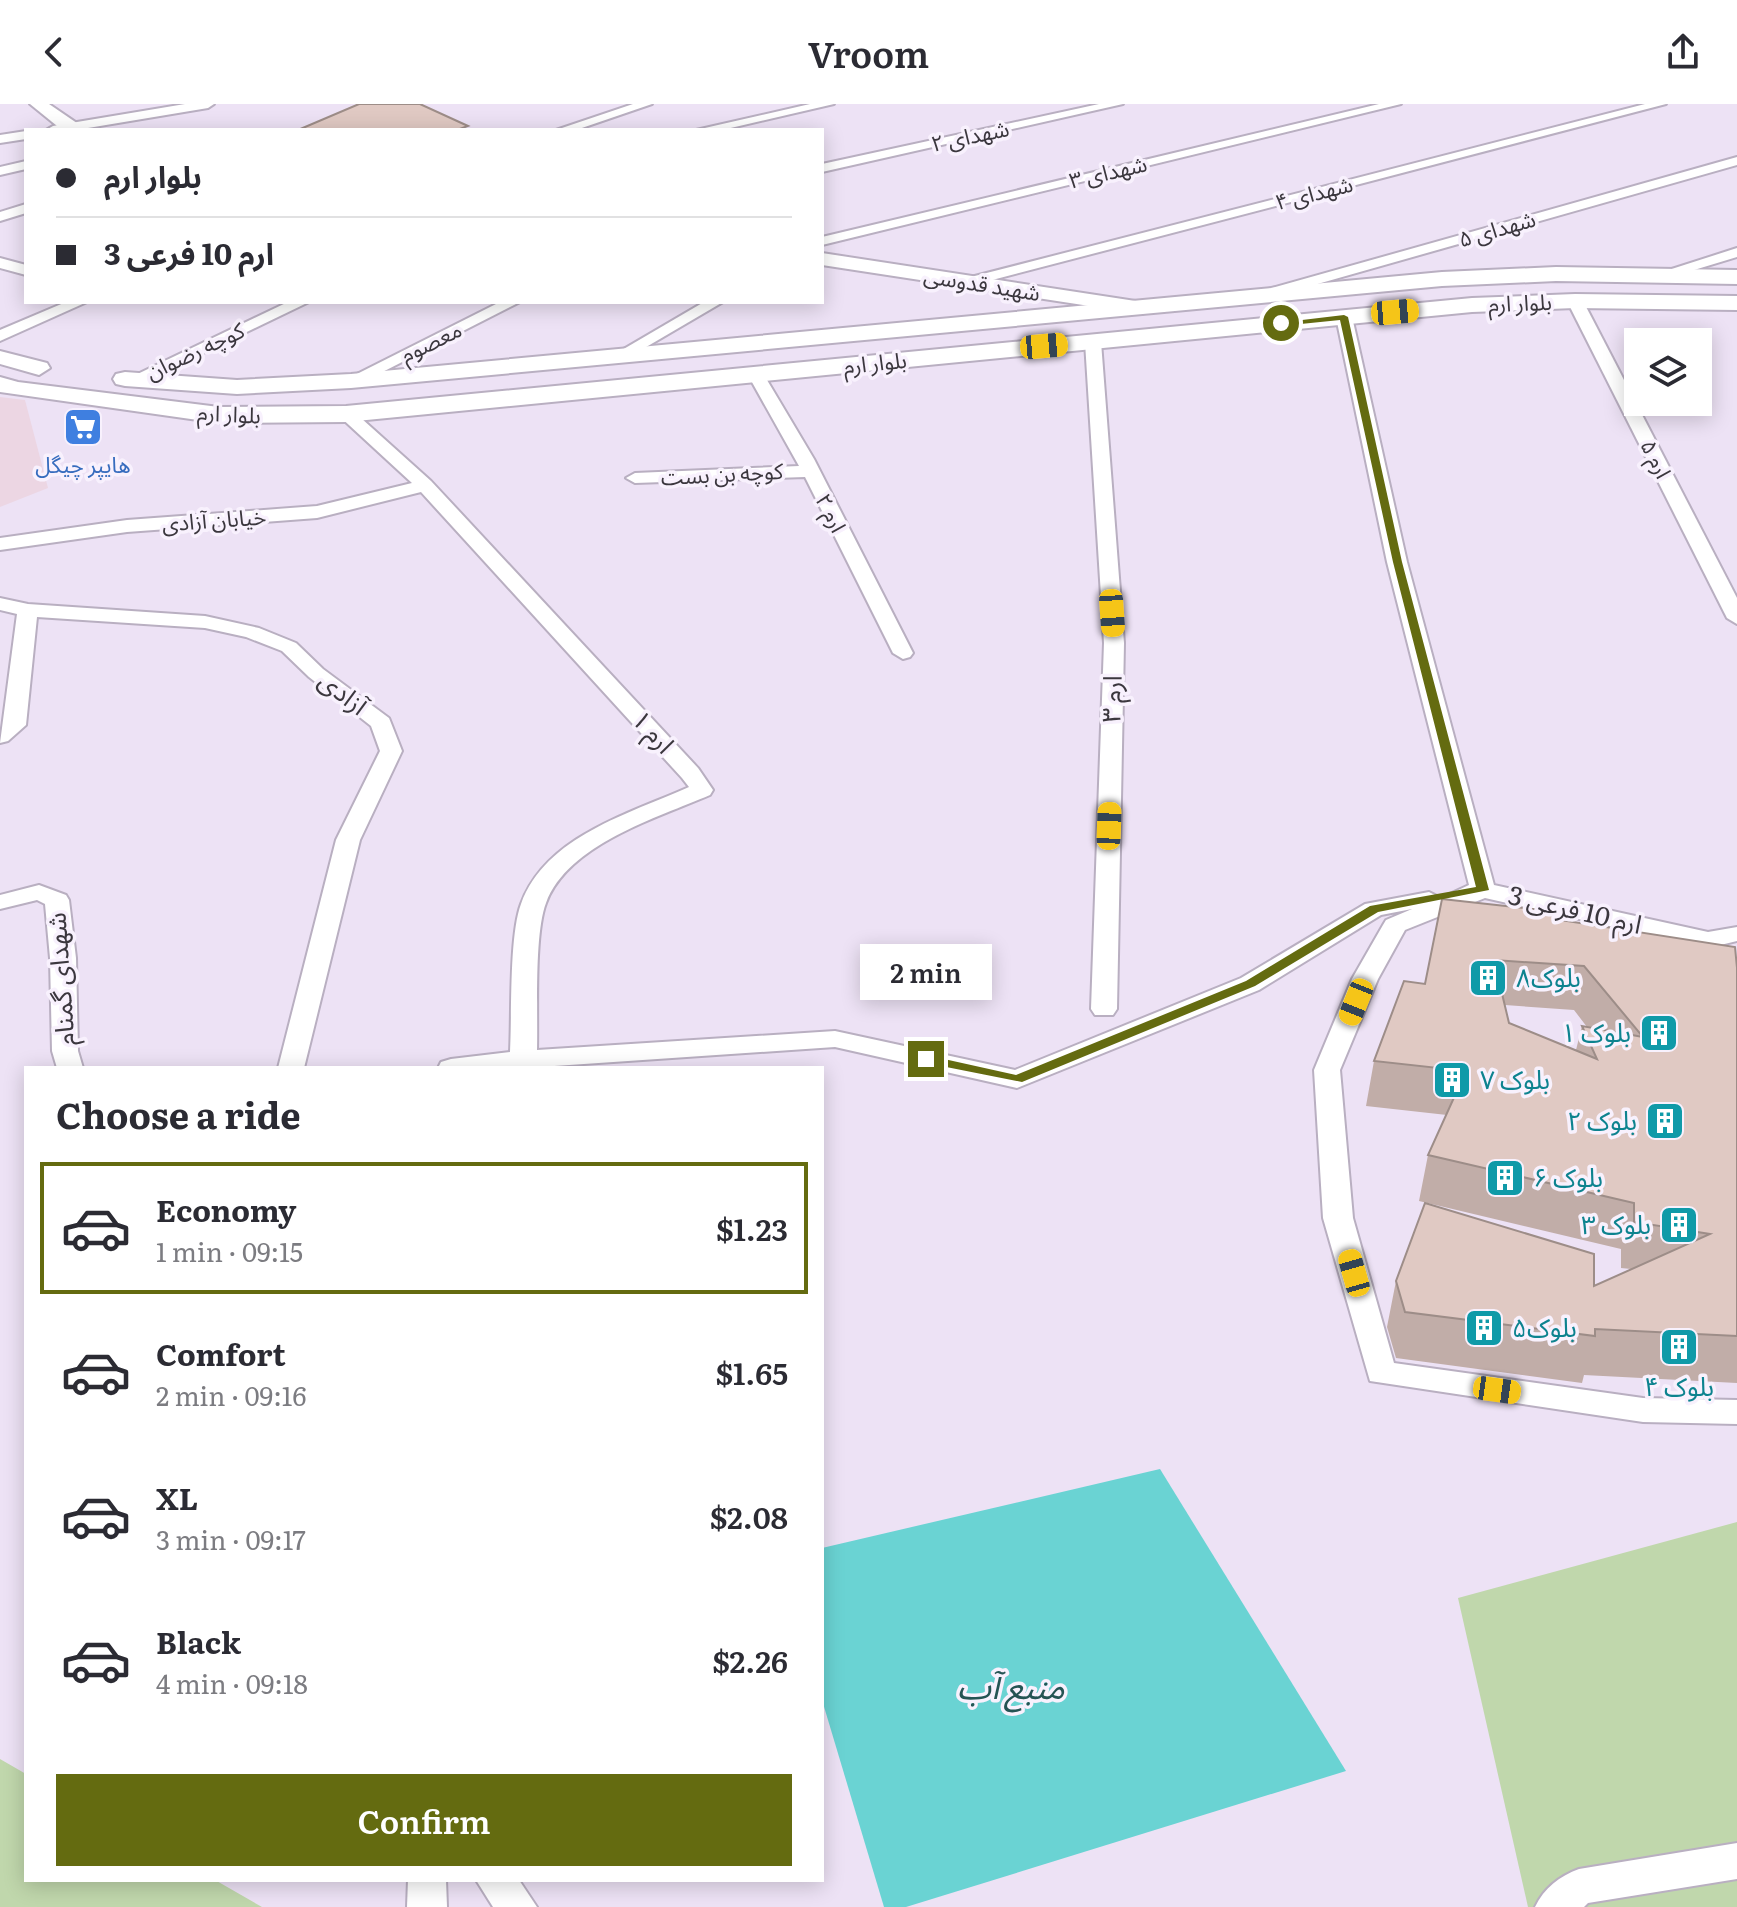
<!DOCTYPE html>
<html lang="en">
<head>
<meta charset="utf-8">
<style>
	:root { --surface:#fff; --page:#f2f2f3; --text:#2b2b33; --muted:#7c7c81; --line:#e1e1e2; --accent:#646b10 }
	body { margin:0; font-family:Literata,"Noto Sans Arabic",serif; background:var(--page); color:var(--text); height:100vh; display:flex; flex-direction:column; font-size:30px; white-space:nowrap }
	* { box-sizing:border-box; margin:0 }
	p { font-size:26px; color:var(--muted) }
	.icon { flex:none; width:44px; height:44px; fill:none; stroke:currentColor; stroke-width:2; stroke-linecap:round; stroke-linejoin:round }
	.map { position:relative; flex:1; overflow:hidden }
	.panel { position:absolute; left:24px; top:962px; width:800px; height:816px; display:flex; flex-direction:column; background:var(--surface); border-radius:0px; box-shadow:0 4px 20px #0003 }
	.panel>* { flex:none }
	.top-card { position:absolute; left:24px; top:24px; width:800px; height:176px; border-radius:0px; box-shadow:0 4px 20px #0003; display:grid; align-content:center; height:176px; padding:0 32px; background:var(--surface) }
	.tools { position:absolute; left:1624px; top:224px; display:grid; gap:16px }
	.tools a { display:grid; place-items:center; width:88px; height:88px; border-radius:0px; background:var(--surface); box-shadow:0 4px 20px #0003; font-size:40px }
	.end { position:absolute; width:36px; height:36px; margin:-18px; border:10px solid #646b10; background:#fff; box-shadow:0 0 0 4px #fff }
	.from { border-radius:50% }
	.bubble { position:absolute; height:56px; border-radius:0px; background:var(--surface); box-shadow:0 4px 20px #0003; font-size:26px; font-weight:600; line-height:56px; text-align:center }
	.car { position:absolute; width:24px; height:48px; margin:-24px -12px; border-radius:10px; box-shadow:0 0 6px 2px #0007; background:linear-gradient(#f5c518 24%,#345 0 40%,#f5c518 0 76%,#345 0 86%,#f5c518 0) }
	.top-card b { display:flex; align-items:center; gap:28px; height:76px; font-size:30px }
	.top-card b+b { border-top:2px solid var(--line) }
	.top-card i { width:20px; height:20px; background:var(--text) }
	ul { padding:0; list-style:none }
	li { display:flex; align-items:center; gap:24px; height:132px; margin:0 16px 12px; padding:0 16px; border:4px solid transparent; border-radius:0px }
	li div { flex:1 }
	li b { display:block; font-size:30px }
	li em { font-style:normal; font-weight:600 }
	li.on { border-color:var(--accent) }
	li>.icon { width:72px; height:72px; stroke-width:1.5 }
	h2 { padding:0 32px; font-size:36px; line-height:96px }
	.cta { display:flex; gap:16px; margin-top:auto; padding:16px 32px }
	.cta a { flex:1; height:92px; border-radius:0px; background:var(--accent); color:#fff; font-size:32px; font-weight:600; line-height:92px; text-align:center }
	header { display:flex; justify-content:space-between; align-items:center; height:104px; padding:0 32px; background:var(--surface); font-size:36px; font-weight:600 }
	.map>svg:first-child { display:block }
	.medical { fill:#ecd6e3 }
	.green { fill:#c0d7ac }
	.water { fill:#6ad3d3 }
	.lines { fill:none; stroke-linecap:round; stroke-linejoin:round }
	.minor-casing { stroke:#b9afc1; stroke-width:4 }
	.tertiary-casing { stroke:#b9afc1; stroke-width:4 }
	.secondary-casing { stroke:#b9afc1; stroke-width:4 }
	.minor { fill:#fff; fill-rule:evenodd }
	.tertiary { fill:#fff; fill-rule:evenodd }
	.secondary { fill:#fff; fill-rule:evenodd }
	.wall { fill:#c1ada8; fill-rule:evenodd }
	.building { fill:#e0c9c3; stroke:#9d8d88; stroke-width:2; fill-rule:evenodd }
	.route { fill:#646b10 }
	.labels { text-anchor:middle; stroke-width:7; stroke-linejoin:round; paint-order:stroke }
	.far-street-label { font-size:22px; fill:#3b373e; stroke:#f8f1fd }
	.far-shop-label { font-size:22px; fill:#366cbe; stroke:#f8f1fd }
	.street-label { font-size:26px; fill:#3b373e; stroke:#f8f1fd }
	.culture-label { font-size:26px; fill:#0d838f; stroke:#f8f1fd; text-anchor:start }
	.near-water-label { font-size:34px; font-style:italic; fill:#255454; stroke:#f8f1fd }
</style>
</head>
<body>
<header><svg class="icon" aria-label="back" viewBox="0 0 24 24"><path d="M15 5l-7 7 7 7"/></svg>Vroom<svg class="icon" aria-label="share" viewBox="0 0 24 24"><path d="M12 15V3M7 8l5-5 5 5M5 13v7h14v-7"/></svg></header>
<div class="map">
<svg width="1737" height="1803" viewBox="0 0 1737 1803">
	<rect width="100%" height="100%" fill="#ede2f5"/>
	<path class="medical" d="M0 293 25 296 48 384 0 403Z"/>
	<g class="green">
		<path d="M1737 1418V1803H1528L1458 1494Z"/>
		<path d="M0 1655 26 1670V1776H215L262 1803H0Z"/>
	</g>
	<path class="water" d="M1160 1365 1346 1667 906 1803H884L822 1596V1444Z"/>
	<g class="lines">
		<defs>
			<g id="minor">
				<path d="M185 0H214L208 4 76 26H46L53 22Z"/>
				<path d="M633 0H652L576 26H556Z"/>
				<path d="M810 0H834L722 26H696Z"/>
				<path d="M1099 0H1123L822 68V60Z"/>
				<path d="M1379 0H1401L822 141V133Z"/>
				<path d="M1645 0H1666L973 181 968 183 960 178 963 175Z"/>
				<path d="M26 27V35L0 39V31Z"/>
				<path d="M1737 53V61L1268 194 1263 196 1255 191 1258 188Z"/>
				<path d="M26 57V65L0 71V63Z"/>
				<path d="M26 100V109L0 117V108Z"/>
				<path d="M1737 144V153L1661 176 1653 171Z"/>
				<path d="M0 154 26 161V171L0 164Z"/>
				<path d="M1575 192 1583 197 1737 494V520L1727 514 1567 197Z"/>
				<path d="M66 198H87L0 237V226Z"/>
				<path d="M288 198H309L139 280 133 281 125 276Z"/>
				<path d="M500 198H520L357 281H345L343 277Z"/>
				<path d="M704 198H723L624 256 618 258 610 253Z"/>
				<path d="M1344 208 1352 213 1407 458 1494 781 1708 828 1737 823V837L1708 844 1485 794 1405 826 1378 875 1340 966 1353 1114 1394 1259 1643 1294 1737 1296V1320L1643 1318 1370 1277 1323 1114 1314 966 1352 875 1383 821 1386 816 1412 805 1381 811 1259 886 1017 984 835 943 525 964H438L441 958 451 955 510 948C512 911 509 832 521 800 546 732 629 710 689 683L682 674 421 388 317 414 127 428 0 446V434L127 416 317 402 412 379 337 310 340 306H352L431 377 698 664 713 686 710 691C657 714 568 740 546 799 534 830 538 910 537 946L835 927 1015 966 1241 874 1365 800 1429 788 1441 794 1469 781 1387 458 1336 213Z"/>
				<path d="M1093 233 1101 238 1124 539 1117 905 1113 911H1095L1091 905 1104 539 1085 238Z"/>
				<path d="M756 266 764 271 814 355 913 549 910 553 903 555 893 549 805 373 635 379 626 374 635 369 799 362 748 271Z"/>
				<path d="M0 494 28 500 205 512 259 524 296 539 323 565 389 614 402 647 360 736 304 964H278L336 736 380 647 371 622 309 573 282 547 246 533 205 524 37 513 26 621 8 637 0 639 17 510 0 506Z"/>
				<path d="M39 781 66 791 69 796 76 854 78 947 83 964H57L52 947 50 854 45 800 37 796 0 805V791Z"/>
				<path d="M1737 1739V1775L1588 1799 1584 1803H1535C1544 1784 1560 1772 1579 1765Z"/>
				<path d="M408 1776H446L447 1803H407Z"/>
				<path d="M476 1776H519L537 1803H493Z"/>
			</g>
			<g id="tertiary">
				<path d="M30 0H49L87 26H62Z"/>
				<path d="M822 149 1142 198 1152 204 1142 210 822 161Z"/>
				<path d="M0 247 47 259 50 264 39 271 0 260Z"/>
			</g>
			<g id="secondary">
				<path d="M1556 163 1737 166V180L1556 177 1442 182 351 284 237 290 125 282 116 280 113 275 116 270 125 268 237 276 351 270 1442 168Z"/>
				<path d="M1575 190 1737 192V206L1575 204 1472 208 346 318 219 319 0 288V273L18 278 219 303 346 302 1472 194Z"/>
			</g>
		</defs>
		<use href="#minor" class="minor-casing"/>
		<use href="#tertiary" class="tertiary-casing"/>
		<use href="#secondary" class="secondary-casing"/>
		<use href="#minor" class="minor"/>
		<use href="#tertiary" class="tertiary"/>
		<use href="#secondary" class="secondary"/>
	</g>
	<path class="wall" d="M1560 816 1737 864V1279L1584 1271 1582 1279 1396 1254 1387 1223 1396 1177 1594 1182 1631 1165 1621 1164V1145L1419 1097 1428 1051 1447 1011 1366 1002 1374 957 1425 880ZM1505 901 1574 906 1587 923 1582 922 1576 946 1509 919Z"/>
	<g class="building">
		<path d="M359 0H420L468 22 457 26H298Z"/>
		<path d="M1442 795 1561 808 1560 816 1735 843 1737 864V1232L1595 1225V1232L1405 1208 1396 1177 1425 1099 1594 1150V1182L1710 1130 1634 1118V1099L1428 1051 1466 967 1374 957 1404 877 1425 880ZM1494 856 1584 862 1643 933 1582 922 1597 955 1509 919Z"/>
	</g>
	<path class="route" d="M1344 211 1348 213 1402 458 1489 786 1378 808 1255 882 1022 978 921 958V952L926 951 1016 971 1246 877 1370 802 1476 783 1393 458 1340 216 1281 222 1277 219Z"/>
	<defs>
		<symbol id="supermarket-square" viewBox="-11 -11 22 22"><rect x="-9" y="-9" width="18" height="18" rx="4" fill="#3f7fe0" stroke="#f8f1fd"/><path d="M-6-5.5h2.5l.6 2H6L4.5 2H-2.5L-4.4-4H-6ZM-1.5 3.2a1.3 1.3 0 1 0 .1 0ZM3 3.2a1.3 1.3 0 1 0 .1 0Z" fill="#fff"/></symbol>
		<symbol id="building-square" viewBox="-11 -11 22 22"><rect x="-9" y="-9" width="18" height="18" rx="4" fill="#0f9aa8" stroke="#f8f1fd"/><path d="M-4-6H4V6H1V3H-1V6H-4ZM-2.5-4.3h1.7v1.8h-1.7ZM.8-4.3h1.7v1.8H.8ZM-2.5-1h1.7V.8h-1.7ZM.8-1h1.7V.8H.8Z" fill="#fff"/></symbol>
	</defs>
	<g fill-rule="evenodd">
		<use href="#supermarket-square" x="61" y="301" width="44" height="44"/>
		<use href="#building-square" x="1466" y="852" width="44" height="44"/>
		<use href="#building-square" x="1637" y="907" width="44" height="44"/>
		<use href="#building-square" x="1430" y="954" width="44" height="44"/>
		<use href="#building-square" x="1643" y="995" width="44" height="44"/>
		<use href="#building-square" x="1483" y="1052" width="44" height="44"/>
		<use href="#building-square" x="1657" y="1099" width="44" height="44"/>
		<use href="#building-square" x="1462" y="1202" width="44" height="44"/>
		<use href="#building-square" x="1657" y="1221" width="44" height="44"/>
	</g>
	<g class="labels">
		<g class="far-street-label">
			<text transform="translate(970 32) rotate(-12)" y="8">شهدای ۲</text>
			<text transform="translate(1108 68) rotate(-13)" y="8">شهدای ۳</text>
			<text transform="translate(1314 89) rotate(-14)" y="8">شهدای ۴</text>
			<text transform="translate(1497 125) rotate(-16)" y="8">شهدای ۵</text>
			<text transform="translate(982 180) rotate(9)" y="8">شهید قدوسی</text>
			<text transform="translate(1520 199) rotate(-2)" y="8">بلوار ارم</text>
			<text transform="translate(431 238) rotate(-26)" y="8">معصوم</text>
			<text transform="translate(195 247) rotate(-25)" y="8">کوچه رضوان</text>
			<text transform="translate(875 259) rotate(-6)" y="8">بلوار ارم</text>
			<text transform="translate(229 310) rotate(3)" y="8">بلوار ارم</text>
			<text transform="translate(1656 355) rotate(63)" y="8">ارم ۵</text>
			<text transform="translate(722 370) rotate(-3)" y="8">کوچه بن بست</text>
			<text transform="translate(831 409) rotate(63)" y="8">ارم ۲</text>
			<text transform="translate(214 416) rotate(-4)" y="8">خیابان آزادی</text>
		</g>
		<g class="far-shop-label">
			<text x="83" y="369">هایپر چیگل</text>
		</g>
		<g class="street-label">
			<text transform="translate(343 589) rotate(38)" y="9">آزادی</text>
			<text transform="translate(1112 595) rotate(-88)" y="9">ارم ۳</text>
			<text transform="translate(653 628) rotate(47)" y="9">ارم ۱</text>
			<text transform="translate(1575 806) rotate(13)" y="9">ارم 10 فرعی 3</text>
			<text transform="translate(61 875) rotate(-94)" y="9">شهدای گمنام</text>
		</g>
		<g class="culture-label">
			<text x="1516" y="883">بلوک۸</text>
			<text x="1631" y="938" text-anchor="end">بلوک ۱</text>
			<text x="1480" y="985">بلوک ۷</text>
			<text x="1637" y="1026" text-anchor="end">بلوک ۲</text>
			<text x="1533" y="1083">بلوک ۶</text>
			<text x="1651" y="1130" text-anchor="end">بلوک ۳</text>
			<text x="1512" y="1233">بلوک۵</text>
			<text x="1679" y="1292" text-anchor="middle">بلوک ۴</text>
		</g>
		<g class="near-water-label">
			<text x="1011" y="1595">منبع آب</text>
		</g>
	</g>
</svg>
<div class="tools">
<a><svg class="icon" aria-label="layers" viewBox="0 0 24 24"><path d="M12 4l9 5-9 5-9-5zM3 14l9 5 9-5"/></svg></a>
</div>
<i class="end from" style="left:1281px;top:219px"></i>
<i class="end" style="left:926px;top:955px"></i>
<div class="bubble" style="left:860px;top:840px;width:132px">2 min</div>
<i class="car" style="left:1395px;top:208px;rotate:85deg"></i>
<i class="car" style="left:1044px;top:242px;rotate:85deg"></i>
<i class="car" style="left:1112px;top:509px;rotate:176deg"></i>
<i class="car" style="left:1109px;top:722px;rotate:2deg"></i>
<i class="car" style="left:1356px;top:898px;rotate:202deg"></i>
<i class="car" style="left:1354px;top:1169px;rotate:344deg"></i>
<i class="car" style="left:1497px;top:1286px;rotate:98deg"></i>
<div class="top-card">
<b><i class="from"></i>بلوار ارم</b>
<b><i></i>ارم 10 فرعی 3</b>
</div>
<section class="panel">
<h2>Choose a ride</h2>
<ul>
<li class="on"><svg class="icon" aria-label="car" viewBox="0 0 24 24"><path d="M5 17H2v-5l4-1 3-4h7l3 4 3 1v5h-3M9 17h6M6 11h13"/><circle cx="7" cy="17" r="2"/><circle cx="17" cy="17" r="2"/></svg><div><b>Economy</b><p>1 min · 09:15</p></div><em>$1.23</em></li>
<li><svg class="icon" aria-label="car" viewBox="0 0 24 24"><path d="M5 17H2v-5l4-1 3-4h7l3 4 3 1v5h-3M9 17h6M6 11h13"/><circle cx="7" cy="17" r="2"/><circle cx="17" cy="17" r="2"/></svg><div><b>Comfort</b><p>2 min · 09:16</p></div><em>$1.65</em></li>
<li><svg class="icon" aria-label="car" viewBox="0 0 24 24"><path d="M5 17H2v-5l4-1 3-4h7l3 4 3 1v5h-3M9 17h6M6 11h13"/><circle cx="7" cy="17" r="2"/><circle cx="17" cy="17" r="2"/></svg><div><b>XL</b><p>3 min · 09:17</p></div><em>$2.08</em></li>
<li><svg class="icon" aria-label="car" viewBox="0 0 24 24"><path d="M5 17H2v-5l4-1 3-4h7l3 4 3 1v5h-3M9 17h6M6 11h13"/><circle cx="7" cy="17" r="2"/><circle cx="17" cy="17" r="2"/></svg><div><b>Black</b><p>4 min · 09:18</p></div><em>$2.26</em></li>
</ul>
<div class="cta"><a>Confirm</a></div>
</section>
</div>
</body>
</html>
